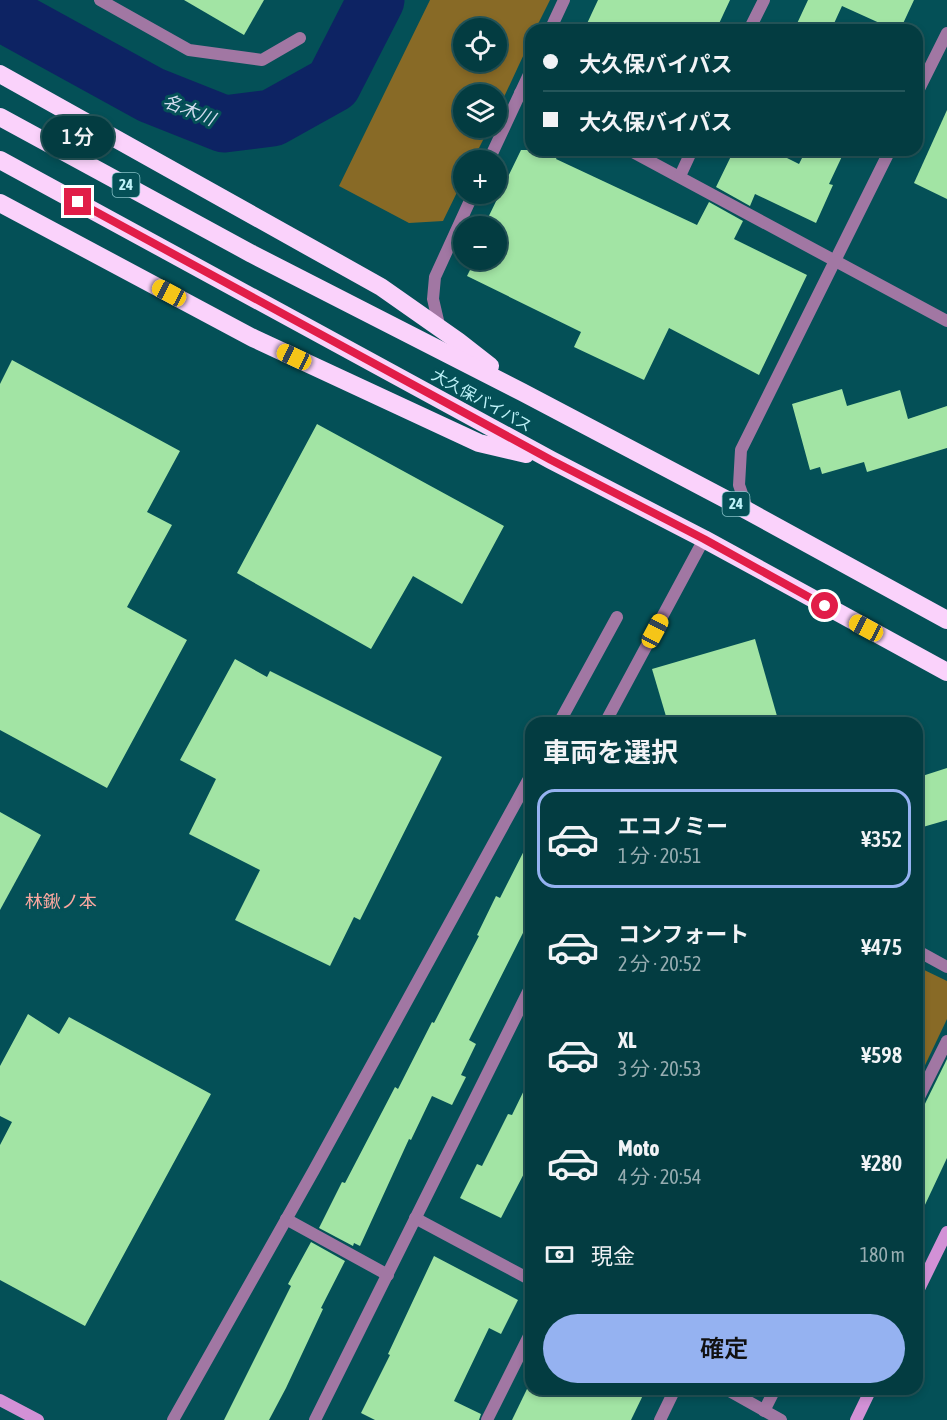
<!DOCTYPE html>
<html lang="ja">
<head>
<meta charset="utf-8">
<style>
	:root { --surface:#033c41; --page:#11474c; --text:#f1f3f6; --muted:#97adb1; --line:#24565a; --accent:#95b2f1 }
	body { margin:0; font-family:"Asap Condensed","Noto Sans JP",sans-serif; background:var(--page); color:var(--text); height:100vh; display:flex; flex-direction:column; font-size:22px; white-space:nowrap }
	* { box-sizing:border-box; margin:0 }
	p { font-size:20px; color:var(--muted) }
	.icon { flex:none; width:33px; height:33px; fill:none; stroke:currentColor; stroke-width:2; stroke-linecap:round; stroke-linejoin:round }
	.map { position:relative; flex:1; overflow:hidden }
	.sheet { position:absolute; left:525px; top:717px; width:398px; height:678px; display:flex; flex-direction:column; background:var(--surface); border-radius:18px; box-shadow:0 3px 9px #0003,0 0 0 2px var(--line) }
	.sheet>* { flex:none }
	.guide { position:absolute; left:525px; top:24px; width:398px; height:132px; border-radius:18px; box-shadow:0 3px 9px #0003,0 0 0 2px var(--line); display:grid; align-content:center; height:132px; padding:0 18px; background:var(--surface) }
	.tools { position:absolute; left:453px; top:18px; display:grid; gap:12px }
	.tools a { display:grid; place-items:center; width:54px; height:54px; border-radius:50%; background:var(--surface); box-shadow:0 3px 9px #0003,0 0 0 2px var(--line); font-size:30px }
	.end { position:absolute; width:27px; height:27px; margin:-14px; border:8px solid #e11d48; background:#fff; box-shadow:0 0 0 3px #fff }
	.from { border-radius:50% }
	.bubble { position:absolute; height:42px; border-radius:21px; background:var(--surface); box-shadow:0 3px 9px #0003,0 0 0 2px var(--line); font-size:20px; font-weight:600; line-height:42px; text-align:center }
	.car { position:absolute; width:18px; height:36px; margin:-18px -9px; border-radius:8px; box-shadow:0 0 4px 2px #0007; background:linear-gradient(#f5c518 24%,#345 0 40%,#f5c518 0 76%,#345 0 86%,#f5c518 0) }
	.guide b { display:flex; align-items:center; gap:21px; height:57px; font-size:22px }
	.guide b+b { border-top:2px solid var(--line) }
	.guide i { width:15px; height:15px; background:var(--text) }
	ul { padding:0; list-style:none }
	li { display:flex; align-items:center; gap:18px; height:99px; margin:0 12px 9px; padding:0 6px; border:3px solid transparent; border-radius:18px }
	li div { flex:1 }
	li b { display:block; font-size:22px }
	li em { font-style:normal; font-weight:600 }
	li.active { border-color:var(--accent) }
	li>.icon { width:54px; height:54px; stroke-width:1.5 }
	h2 { padding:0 18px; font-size:27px; line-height:72px }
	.pay { display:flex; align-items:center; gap:15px; height:66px; padding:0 18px; font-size:22px }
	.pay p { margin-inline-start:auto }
	.button { display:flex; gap:12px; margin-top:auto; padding:12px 18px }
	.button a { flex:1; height:69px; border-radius:36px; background:var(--accent); color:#111; font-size:24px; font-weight:600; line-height:69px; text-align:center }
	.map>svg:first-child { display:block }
	.green { fill:#886a26; fill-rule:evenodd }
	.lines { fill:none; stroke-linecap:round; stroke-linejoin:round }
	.river { stroke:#0d2363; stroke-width:57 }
	.building { fill:#a2e4a4 }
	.street { stroke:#a177a3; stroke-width:12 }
	.secondary { stroke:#d291d6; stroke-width:12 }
	.highway { stroke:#fad2fb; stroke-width:18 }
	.route { stroke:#e11d48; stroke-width:8 }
	.labels { text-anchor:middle; stroke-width:6; stroke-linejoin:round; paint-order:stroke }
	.shield { fill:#045057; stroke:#86c1c8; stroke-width:1.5 }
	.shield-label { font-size:15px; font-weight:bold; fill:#bdf2f8 }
	.street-label { font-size:16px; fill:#bdf2f8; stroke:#045057 }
	.water-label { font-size:18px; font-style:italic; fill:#d2dcef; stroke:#045057 }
	.neighbourhood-label { font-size:18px; fill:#fba8a0; stroke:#045057 }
</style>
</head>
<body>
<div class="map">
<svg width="947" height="1420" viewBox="0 0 947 1420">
	<rect width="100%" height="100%" fill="#045057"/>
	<g class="green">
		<path d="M430 0H550L535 30H531V39L497 112 496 94H464V128H489L473 160H464L463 180 443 221 409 223 339 186ZM464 28H496V62H464Z"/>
		<path d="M916 966 947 981V1019L917 1082Z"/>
	</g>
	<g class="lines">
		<path class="river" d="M0 12 151 95 224 124 272 118 333 84 376 0"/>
	</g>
	<g class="building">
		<path d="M184 0H264L244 35Z"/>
		<path d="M598 0H730L716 30H584Z"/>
		<path d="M808 0H914L900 30H895L842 6 831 30H794Z"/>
		<path d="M947 110V199L914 183Z"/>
		<path d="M521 150H560L556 159 697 225 709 202 743 221 734 239 807 275 759 375 669 328 644 380 574 347 581 332 467 276 475 260H496V226H484Z"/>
		<path d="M734 150H771L799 164 806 150H845L829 184 833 185 816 223 755 194 750 206 716 187Z"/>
		<path d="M12 360 180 451 147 512 172 525 127 607 187 640 107 788 0 730V384Z"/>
		<path d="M842 389 847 406 900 390 908 419 947 406V448L867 472 864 462 822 474 820 467 810 470 792 404Z"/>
		<path d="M317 424 504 526 462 604 413 576 371 649 237 573Z"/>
		<path d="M755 639 779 723H668L652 669Z"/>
		<path d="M235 659 267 677 270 671 442 757 360 920 354 917 330 966 235 920 260 870 189 834 216 779 180 760Z"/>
		<path d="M947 768V820L916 829V778Z"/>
		<path d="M0 812 41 835 0 910Z"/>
		<path d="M531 837V917L469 1040 476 1044 461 1075 466 1077 452 1105 432 1096 411 1140 409 1139 360 1246 354 1243 353 1246 319 1228 342 1182 345 1183 395 1087 398 1089 432 1022 434 1023 479 936 477 935 496 896 500 898Z"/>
		<path d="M28 1014 59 1034 69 1017 211 1094 85 1326 0 1280V1145L12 1122 0 1116V1066Z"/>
		<path d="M947 1059V1158L916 1224V1122Z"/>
		<path d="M531 1076V1160L501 1218 460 1198 477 1164 482 1166 508 1114 512 1115Z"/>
		<path d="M311 1242 345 1261 321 1308 323 1309 286 1388 269 1420H224L291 1286 288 1284Z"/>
		<path d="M434 1256 518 1300 501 1334 489 1328 454 1401 481 1414 479 1420H375L361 1413 390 1355 388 1354Z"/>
		<path d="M527 1389H646L631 1420H512Z"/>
	</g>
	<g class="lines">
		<g class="street">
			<path d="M100 0 189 50 262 60 300 38"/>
			<path d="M550 30 564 0"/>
			<path d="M749 30 764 0"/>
			<path d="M520 93 531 99"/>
			<path d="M916 95 947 33"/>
			<path d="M629 150 947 321"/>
			<path d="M489 160 531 70"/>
			<path d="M680 176 692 150"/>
			<path d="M440 329 433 299 435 277 473 194"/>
			<path d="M748 511 739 485 741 450 890 150"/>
			<path d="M559 723 617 617"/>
			<path d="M605 723 704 539"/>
			<path d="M916 950 947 967"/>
			<path d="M916 1103 947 1041"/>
			<path d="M415 1218 531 1280"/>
			<path d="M286 1219 388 1275"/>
			<path d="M726 1389 781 1420"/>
			<path d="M764 1411 775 1389"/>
			<path d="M173 1420 314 1170 531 775"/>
			<path d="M315 1420 531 986"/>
			<path d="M487 1420 531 1332"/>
			<path d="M660 1420 675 1389"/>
		</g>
		<g class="secondary">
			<path d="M916 1295 947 1232"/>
			<path d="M0 1400 38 1420"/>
			<path d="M856 1420 871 1389"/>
		</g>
		<g class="highway">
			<path d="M0 74 381 287 458 341 490 366"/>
			<path d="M0 117 252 254 522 392 748 511 947 620"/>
			<path d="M0 160 551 460 704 539 947 672"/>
			<path d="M0 203 253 338 479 443 526 454"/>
		</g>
	</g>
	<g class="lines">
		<path class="route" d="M78 202 551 460 704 539 825 606"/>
	</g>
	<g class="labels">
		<g class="shield">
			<rect x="112.5" y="173" width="27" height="24" rx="4.5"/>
			<rect x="722.5" y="492" width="27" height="24" rx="4.5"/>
		</g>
		<g class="shield-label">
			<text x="126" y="190">24</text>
			<text x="736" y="509">24</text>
		</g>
		<g class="street-label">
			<text transform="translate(482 400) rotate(29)" y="6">大久保バイパス</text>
		</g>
		<g class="water-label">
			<text transform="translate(189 110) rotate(22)" y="6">名木川</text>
		</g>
		<g class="neighbourhood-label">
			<text x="61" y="908">林鍬ノ本</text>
		</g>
	</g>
</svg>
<div class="tools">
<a><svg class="icon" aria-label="locate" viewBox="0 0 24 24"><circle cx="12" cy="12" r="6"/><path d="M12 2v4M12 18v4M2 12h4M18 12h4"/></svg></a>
<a><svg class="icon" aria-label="layers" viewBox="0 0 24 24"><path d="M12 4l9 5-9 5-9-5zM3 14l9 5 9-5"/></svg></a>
<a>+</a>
<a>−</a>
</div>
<i class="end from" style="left:825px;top:606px"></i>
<i class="end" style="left:78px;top:202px"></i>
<div class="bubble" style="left:42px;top:116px;width:72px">1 分</div>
<i class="car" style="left:169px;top:293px;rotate:298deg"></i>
<i class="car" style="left:294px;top:357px;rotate:295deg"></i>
<i class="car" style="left:866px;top:628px;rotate:298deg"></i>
<i class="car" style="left:655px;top:631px;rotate:28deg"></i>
<div class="guide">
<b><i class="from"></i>大久保バイパス</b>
<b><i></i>大久保バイパス</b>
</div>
<section class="sheet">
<h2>車両を選択</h2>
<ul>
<li class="active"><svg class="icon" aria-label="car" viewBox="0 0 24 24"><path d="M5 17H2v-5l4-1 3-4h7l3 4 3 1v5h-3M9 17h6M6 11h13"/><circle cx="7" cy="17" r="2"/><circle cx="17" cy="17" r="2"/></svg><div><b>エコノミー</b><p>1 分 · 20:51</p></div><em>¥352</em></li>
<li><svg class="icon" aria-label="car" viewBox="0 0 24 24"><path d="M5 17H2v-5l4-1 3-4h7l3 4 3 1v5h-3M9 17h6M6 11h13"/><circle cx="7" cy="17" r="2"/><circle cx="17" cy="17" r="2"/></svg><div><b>コンフォート</b><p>2 分 · 20:52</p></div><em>¥475</em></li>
<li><svg class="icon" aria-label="car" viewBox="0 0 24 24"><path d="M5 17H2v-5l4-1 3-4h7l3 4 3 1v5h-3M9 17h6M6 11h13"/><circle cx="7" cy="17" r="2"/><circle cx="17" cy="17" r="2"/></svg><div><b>XL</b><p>3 分 · 20:53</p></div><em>¥598</em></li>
<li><svg class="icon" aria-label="car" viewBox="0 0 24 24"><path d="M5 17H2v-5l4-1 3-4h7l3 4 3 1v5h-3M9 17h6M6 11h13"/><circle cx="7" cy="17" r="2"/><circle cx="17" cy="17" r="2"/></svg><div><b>Moto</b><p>4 分 · 20:54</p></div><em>¥280</em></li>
</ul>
<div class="pay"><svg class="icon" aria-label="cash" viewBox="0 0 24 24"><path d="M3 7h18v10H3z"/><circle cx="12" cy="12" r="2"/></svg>現金<p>180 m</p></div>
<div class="button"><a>確定</a></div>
</section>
</div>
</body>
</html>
